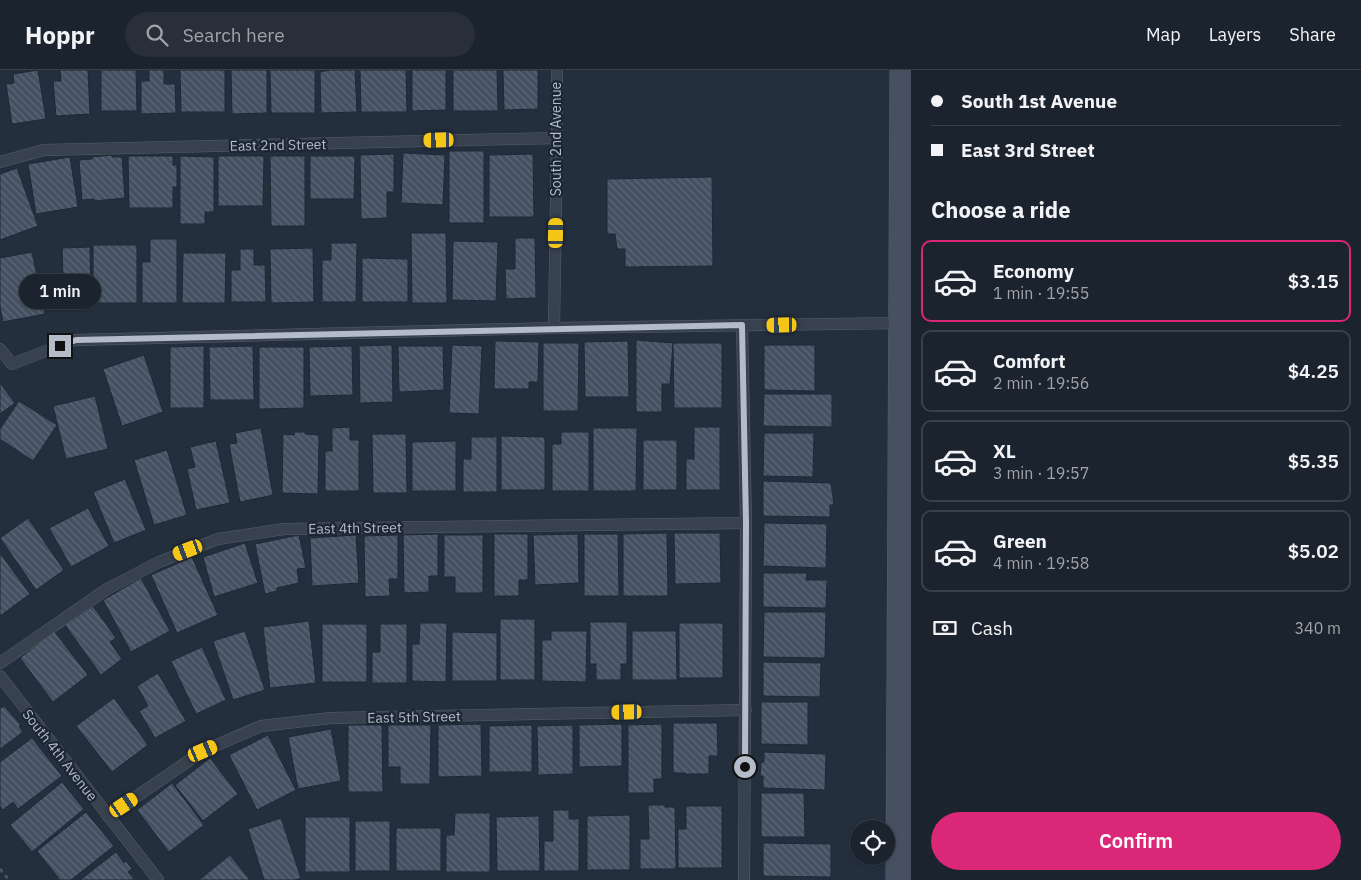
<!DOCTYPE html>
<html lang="en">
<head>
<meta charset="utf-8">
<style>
	:root { --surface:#1b232e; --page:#282f3a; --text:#f1f3f6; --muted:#a0a4aa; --line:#39404a; --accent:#db2777 }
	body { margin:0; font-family:"IBM Plex Sans",sans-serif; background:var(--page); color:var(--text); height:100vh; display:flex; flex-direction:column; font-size:19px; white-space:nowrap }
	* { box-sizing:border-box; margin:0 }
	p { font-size:16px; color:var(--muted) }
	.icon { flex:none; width:28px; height:28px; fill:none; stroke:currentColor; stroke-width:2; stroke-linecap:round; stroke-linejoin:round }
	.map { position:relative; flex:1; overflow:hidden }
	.drawer { display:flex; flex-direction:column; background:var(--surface); width:450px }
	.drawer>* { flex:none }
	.top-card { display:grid; align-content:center; height:110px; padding:0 20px; background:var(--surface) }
	.fabs { position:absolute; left:850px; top:750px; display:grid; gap:10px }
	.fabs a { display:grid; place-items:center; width:45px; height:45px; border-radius:50%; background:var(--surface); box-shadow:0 1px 4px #0004,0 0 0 1px var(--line); font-size:25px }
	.end { position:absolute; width:22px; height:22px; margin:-11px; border:6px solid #b4bcc9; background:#111; box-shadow:0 0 0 2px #111 }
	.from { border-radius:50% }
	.bubble { position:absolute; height:35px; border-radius:18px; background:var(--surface); box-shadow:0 1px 4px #0004,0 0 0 1px var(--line); font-size:16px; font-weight:600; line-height:35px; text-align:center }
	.car { position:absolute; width:15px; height:30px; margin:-15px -8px; border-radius:6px; box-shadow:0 0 4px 1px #0007; background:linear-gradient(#f5c518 24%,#345 0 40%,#f5c518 0 76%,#345 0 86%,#f5c518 0) }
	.top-card b { display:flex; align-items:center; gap:18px; height:48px; font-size:19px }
	.top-card b+b { border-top:1px solid var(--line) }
	.top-card i { width:12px; height:12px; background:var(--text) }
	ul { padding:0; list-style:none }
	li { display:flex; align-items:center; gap:15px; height:82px; margin:0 10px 8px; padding:0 10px; border:2px solid var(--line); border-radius:10px }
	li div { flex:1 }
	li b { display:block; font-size:19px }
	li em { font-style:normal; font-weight:600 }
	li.selected { border-color:var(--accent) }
	li>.icon { width:45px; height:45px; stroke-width:1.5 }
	h2 { padding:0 20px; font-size:22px; line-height:60px }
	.pay { display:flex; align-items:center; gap:12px; height:55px; padding:0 20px; font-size:19px }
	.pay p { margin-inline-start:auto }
	.cta { display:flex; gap:10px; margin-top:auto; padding:10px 20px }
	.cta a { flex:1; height:58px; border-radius:30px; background:var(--accent); color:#fff; font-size:20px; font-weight:600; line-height:58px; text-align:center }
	header { display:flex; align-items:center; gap:30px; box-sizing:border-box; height:70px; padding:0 25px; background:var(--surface); border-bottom:1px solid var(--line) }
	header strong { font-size:24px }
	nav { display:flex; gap:28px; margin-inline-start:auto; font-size:18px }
	.search { width:350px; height:45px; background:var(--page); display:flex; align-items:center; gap:12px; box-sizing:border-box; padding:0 18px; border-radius:28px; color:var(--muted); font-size:19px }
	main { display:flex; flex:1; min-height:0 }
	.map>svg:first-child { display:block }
	.building { fill:url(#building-back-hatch); stroke:#1f2835 }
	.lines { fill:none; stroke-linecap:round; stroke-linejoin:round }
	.lane-casing { stroke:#565f6c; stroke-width:12 }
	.secondary-casing { stroke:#565f6c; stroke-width:29 }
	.path { stroke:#44595c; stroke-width:3; stroke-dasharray:4 4; stroke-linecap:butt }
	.lane { stroke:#38414e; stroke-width:11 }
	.secondary { stroke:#465061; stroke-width:28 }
	.route { stroke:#b4bcc9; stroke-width:6 }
	.labels { text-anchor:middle; stroke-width:4.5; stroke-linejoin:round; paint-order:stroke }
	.street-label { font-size:14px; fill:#b4bcc9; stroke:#1d2633 }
</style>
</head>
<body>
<header>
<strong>Hoppr</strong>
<div class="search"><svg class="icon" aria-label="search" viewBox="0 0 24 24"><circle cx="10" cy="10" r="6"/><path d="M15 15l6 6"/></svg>Search here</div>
<nav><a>Map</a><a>Layers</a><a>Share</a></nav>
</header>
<main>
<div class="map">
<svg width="911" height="810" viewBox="0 0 911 810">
	<defs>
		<pattern id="building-back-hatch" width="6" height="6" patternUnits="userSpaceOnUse" patternTransform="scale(1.25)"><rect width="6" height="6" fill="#455162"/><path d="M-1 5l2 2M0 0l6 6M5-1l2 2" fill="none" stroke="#5d6877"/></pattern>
	</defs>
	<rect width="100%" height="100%" fill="#242f3e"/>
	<g class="building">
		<path d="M38 0 46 49 12 54 6 14 14 13 13 4Z"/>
		<path d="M60 0H88L90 44 56 46 53 11H61Z"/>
		<path d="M101 0H136L137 41H101Z"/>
		<path d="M149 0H164V14H175L176 43 141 44V11H149Z"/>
		<path d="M180 0H225V42H181Z"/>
		<path d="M231 0H267V43L232 44Z"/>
		<path d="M270 0H315V43H271Z"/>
		<path d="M330 0H355L357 42 321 43 320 2Z"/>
		<path d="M360 0H406L407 42H361Z"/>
		<path d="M412 0H446V40L412 41Z"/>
		<path d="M453 0H497L498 41H453Z"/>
		<path d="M503 0H538V39L504 40Z"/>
		<rect x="449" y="81" width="35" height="72"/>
		<path d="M403 83 445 85 443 135 401 133Z"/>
		<path d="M394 84V122H387V148L361 149 360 85Z"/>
		<path d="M533 84 534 147H489V85Z"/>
		<path d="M112 85V87H122L125 128 94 131V129L82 130 79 90 92 89V87Z"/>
		<path d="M128 86H173V95H177V117H173V138H129Z"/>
		<path d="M180 86 214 87V142H205V154H180Z"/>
		<path d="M218 86H264L263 136H218Z"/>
		<path d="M270 86H305V156H271Z"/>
		<path d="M310 86H355L354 129H310Z"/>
		<path d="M70 87 78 137 36 144 28 94Z"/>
		<path d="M17 98 38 156 0 170V104Z"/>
		<path d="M712 107 713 196 625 197V179H617L615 164H607V109Z"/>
		<path d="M411 163H446L447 233H412Z"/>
		<path d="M515 168H535L536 228 506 229 505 199H515Z"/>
		<path d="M150 169H177V233H142V192H150Z"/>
		<path d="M453 171 498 172 496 231 452 230Z"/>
		<path d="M331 173H357L356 232H322V190H331Z"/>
		<rect x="93" y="175" width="44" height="58"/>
		<path d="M90 177 91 235 55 236V206H63L62 178Z"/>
		<path d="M313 178 314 232 271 233 270 179Z"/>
		<path d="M240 179H254V195H265L266 232H231V200H240Z"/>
		<path d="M32 182 45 244 3 252 0 237V188Z"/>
		<path d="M183 183H226L225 233H182Z"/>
		<path d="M362 188 408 189V232H362Z"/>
		<path d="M636 270 673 273 670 314H662V342H636Z"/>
		<path d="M495 271 539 272 538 312H529V319H494Z"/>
		<path d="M628 271 629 327H585L584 272Z"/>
		<path d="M543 273H579L578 341H543Z"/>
		<path d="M673 273H722V338H674Z"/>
		<path d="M392 275 393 332 360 333 359 276Z"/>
		<path d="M452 275 482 276 479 344 449 343Z"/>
		<path d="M764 275H815V321L764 320Z"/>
		<path d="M204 276V338H170V277Z"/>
		<path d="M253 276 254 330H210L209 277Z"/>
		<path d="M352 276 353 325 310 326 309 277Z"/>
		<path d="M398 276H443L444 320 399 322Z"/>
		<path d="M259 277H304V338L259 339Z"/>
		<path d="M144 285 163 342 122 356 103 299Z"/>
		<path d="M0 313 15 333 0 344Z"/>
		<path d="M764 324H832V357L763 356Z"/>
		<path d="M95 326 108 379 66 389 53 336Z"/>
		<path d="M19 331 57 355 33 391 0 369V359Z"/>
		<path d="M350 357V370H359V421H325V381H332V358Z"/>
		<path d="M694 357H720V420H686V389H694Z"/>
		<path d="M261 358 273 425 240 432 229 374 237 373 235 363Z"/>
		<path d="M593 358H637L636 421H593Z"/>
		<path d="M295 362H305V364L319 365 318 424 282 423 283 364 294 365Z"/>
		<path d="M561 362H589V421H552V374H561Z"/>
		<path d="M764 363H814L813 407 763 406Z"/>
		<path d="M372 364H406L407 423H373Z"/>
		<path d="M501 366 545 367V420H501Z"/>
		<path d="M471 367H497V422H463V389H471Z"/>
		<rect x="643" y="370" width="34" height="50"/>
		<path d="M216 371 230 433 196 440 187 399 195 397 190 377Z"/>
		<path d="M456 371V421H412V372Z"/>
		<path d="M167 380 187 445 154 455 134 390Z"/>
		<path d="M125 409 146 460 114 473 93 422Z"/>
		<path d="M763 411 831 413 834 435H830V447L763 446Z"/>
		<path d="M88 438 109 476 71 497 49 458Z"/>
		<path d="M28 448 64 500 36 520 0 468Z"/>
		<path d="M764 453 827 454 826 498 763 496Z"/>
		<path d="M667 463 668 526H623V464Z"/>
		<path d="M674 463H720L721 513 675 514Z"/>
		<path d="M438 464V506H429V522L404 523 403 465Z"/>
		<path d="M494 464H528V510H519V526H494Z"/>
		<path d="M578 464 579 513 535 515 533 465Z"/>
		<path d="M584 464H618L619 526H584Z"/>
		<path d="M299 465 306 498 297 499 299 513 277 518V521L265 524 255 474Z"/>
		<path d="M356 465 359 513 312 516 310 468Z"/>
		<path d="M398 465V509H389L390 526 365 527 364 466Z"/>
		<path d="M444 465H483V523H455V507H444Z"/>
		<path d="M245 473 258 513 214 527 203 487Z"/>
		<path d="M0 483 30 524 0 546Z"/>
		<path d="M192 487 218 545 177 563 151 505Z"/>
		<path d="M763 503H807L806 510H827L826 538 763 537Z"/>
		<path d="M141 508 170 561 131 582 103 530Z"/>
		<path d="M93 536 116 568 110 572 122 589 101 605 65 555Z"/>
		<path d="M764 542H826L825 588 763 587Z"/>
		<rect x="500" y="549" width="35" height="61"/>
		<path d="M309 551 316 613 270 618 263 557Z"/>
		<path d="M590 552H627V594H621V610H596V594H590Z"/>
		<path d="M420 553H447L446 612 412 611V574H419Z"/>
		<rect x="679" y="553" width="44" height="55"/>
		<rect x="322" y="554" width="45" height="58"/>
		<path d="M380 554H407V613H372V582H380Z"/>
		<path d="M54 561 88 605 53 632 20 588Z"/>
		<path d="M245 561 265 620 233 630 213 571Z"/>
		<path d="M551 561H587L586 612 542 611V570H551Z"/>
		<path d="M632 561H676L677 610H632Z"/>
		<path d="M452 562 497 563V611H452Z"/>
		<path d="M202 577 226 630 196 644 171 591Z"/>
		<path d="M763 592 821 593 820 627 763 626Z"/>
		<path d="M158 603 186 651 155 668 139 641 148 636 137 616Z"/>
		<path d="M114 628 148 675 112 702 76 656Z"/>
		<path d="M761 632H808V675L761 674Z"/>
		<path d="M4 636 21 655 19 656 23 662 0 679V639Z"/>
		<path d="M673 653H717L718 686H709V704H685V703H673Z"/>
		<path d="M481 654 482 706 438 707V655Z"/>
		<path d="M622 654V696L579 697V655Z"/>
		<path d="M662 654V709H654V723H628V655Z"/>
		<path d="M348 655H382L383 722H348Z"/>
		<path d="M388 655H431L430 714H400V697H388Z"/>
		<path d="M532 655V702H489V656Z"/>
		<path d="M573 655V704L538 705 537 656Z"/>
		<path d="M331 659 341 711 298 719 288 667Z"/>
		<path d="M268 665 296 720 257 740 229 685Z"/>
		<path d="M32 668 62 706 18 739 13 732 3 740 0 736V692Z"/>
		<path d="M764 682 826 684 825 720 763 718V706H760L761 692H764Z"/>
		<path d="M210 688 238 724 203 751 175 715Z"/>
		<path d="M62 712 84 739 32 782 10 755Z"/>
		<path d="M172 713 204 755 169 782 137 740Z"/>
		<path d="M761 723H804L805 767H761Z"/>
		<path d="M648 735H665V737H675L676 799H640V769H649Z"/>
		<path d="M686 736H722V798H678V759H686Z"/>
		<path d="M553 740H569V749H579V801H544V771H553Z"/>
		<path d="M86 742 114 776 71 810H60L37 781Z"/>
		<path d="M455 743H490V802H446V765H454Z"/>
		<path d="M630 745V800H587V746Z"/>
		<path d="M539 746 540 801H497L496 747Z"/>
		<rect x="305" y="747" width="45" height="55"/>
		<path d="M281 748 301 808 295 810H264L248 759Z"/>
		<rect x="355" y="751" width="35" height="50"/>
		<rect x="396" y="758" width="45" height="43"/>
		<path d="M763 773 831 774V807L763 806Z"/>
		<path d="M116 782 124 793 126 791 132 799 128 802 134 809 132 810H80Z"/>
		<path d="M230 785 250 810H199Z"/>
	</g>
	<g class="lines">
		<defs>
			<g id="lane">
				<path d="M0 92 44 80 557 68"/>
				<path d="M742 255 746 453 744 810"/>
				<path d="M554 258 557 68V0"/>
				<path d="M0 279 12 294 75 270 554 258 902 253"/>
				<path d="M0 593 107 519 159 492 218 469 284 459 746 453"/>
				<path d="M0 606 158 810"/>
				<path d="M108 746 203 681 261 656 331 648 746 640"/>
			</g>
			<path id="secondary" d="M900 810 904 0"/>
		</defs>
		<use href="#lane" class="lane-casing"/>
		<use href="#secondary" class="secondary-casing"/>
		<path class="path" d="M0 799 9 810"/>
		<use href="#lane" class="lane"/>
		<use href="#secondary" class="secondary"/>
	</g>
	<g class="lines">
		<path class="route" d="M60 276 76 270 742 255 746 453 745 697"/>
	</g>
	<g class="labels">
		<g class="street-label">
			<text transform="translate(556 69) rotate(-90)" y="5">South 2nd Avenue</text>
			<text transform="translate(278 75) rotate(-1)" y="5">East 2nd Street</text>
			<text transform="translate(355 458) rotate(-1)" y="5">East 4th Street</text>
			<text transform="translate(414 647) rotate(-1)" y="5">East 5th Street</text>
			<text transform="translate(60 685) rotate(52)" y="5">South 4th Avenue</text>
		</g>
	</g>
</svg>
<div class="fabs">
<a><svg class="icon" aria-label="locate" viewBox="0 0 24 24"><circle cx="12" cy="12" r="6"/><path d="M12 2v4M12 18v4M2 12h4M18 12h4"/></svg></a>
</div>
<i class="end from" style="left:745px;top:697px"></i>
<i class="end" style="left:60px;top:276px"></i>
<div class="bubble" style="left:19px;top:204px;width:82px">1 min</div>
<i class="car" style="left:439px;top:70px;rotate:269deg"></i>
<i class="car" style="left:556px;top:163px;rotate:1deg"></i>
<i class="car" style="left:782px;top:255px;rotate:269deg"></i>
<i class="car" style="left:188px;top:480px;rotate:249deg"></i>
<i class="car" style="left:627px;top:642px;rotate:269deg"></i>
<i class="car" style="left:203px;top:681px;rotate:67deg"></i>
<i class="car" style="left:124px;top:735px;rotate:56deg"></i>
</div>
<section class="drawer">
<div class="top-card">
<b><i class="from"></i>South 1st Avenue</b>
<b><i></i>East 3rd Street</b>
</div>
<h2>Choose a ride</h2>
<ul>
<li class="selected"><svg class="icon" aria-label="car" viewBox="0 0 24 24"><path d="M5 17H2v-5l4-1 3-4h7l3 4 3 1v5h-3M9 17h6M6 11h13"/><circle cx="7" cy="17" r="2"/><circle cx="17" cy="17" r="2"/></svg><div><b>Economy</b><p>1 min · 19:55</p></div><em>$3.15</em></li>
<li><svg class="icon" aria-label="car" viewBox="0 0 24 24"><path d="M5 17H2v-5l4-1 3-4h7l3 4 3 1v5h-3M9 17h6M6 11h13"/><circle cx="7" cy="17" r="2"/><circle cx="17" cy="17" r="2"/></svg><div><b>Comfort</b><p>2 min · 19:56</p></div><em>$4.25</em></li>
<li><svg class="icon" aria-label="car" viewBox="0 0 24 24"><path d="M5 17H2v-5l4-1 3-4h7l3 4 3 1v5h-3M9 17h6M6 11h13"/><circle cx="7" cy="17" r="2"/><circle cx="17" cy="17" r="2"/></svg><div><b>XL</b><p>3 min · 19:57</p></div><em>$5.35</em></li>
<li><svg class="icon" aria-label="car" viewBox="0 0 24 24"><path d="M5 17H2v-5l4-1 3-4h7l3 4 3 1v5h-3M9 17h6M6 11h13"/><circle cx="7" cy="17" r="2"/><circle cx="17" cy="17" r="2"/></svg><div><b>Green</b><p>4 min · 19:58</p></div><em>$5.02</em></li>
</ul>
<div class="pay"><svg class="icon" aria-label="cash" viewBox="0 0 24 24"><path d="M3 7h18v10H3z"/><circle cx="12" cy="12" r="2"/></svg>Cash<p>340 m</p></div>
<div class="cta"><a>Confirm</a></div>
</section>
</main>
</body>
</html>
